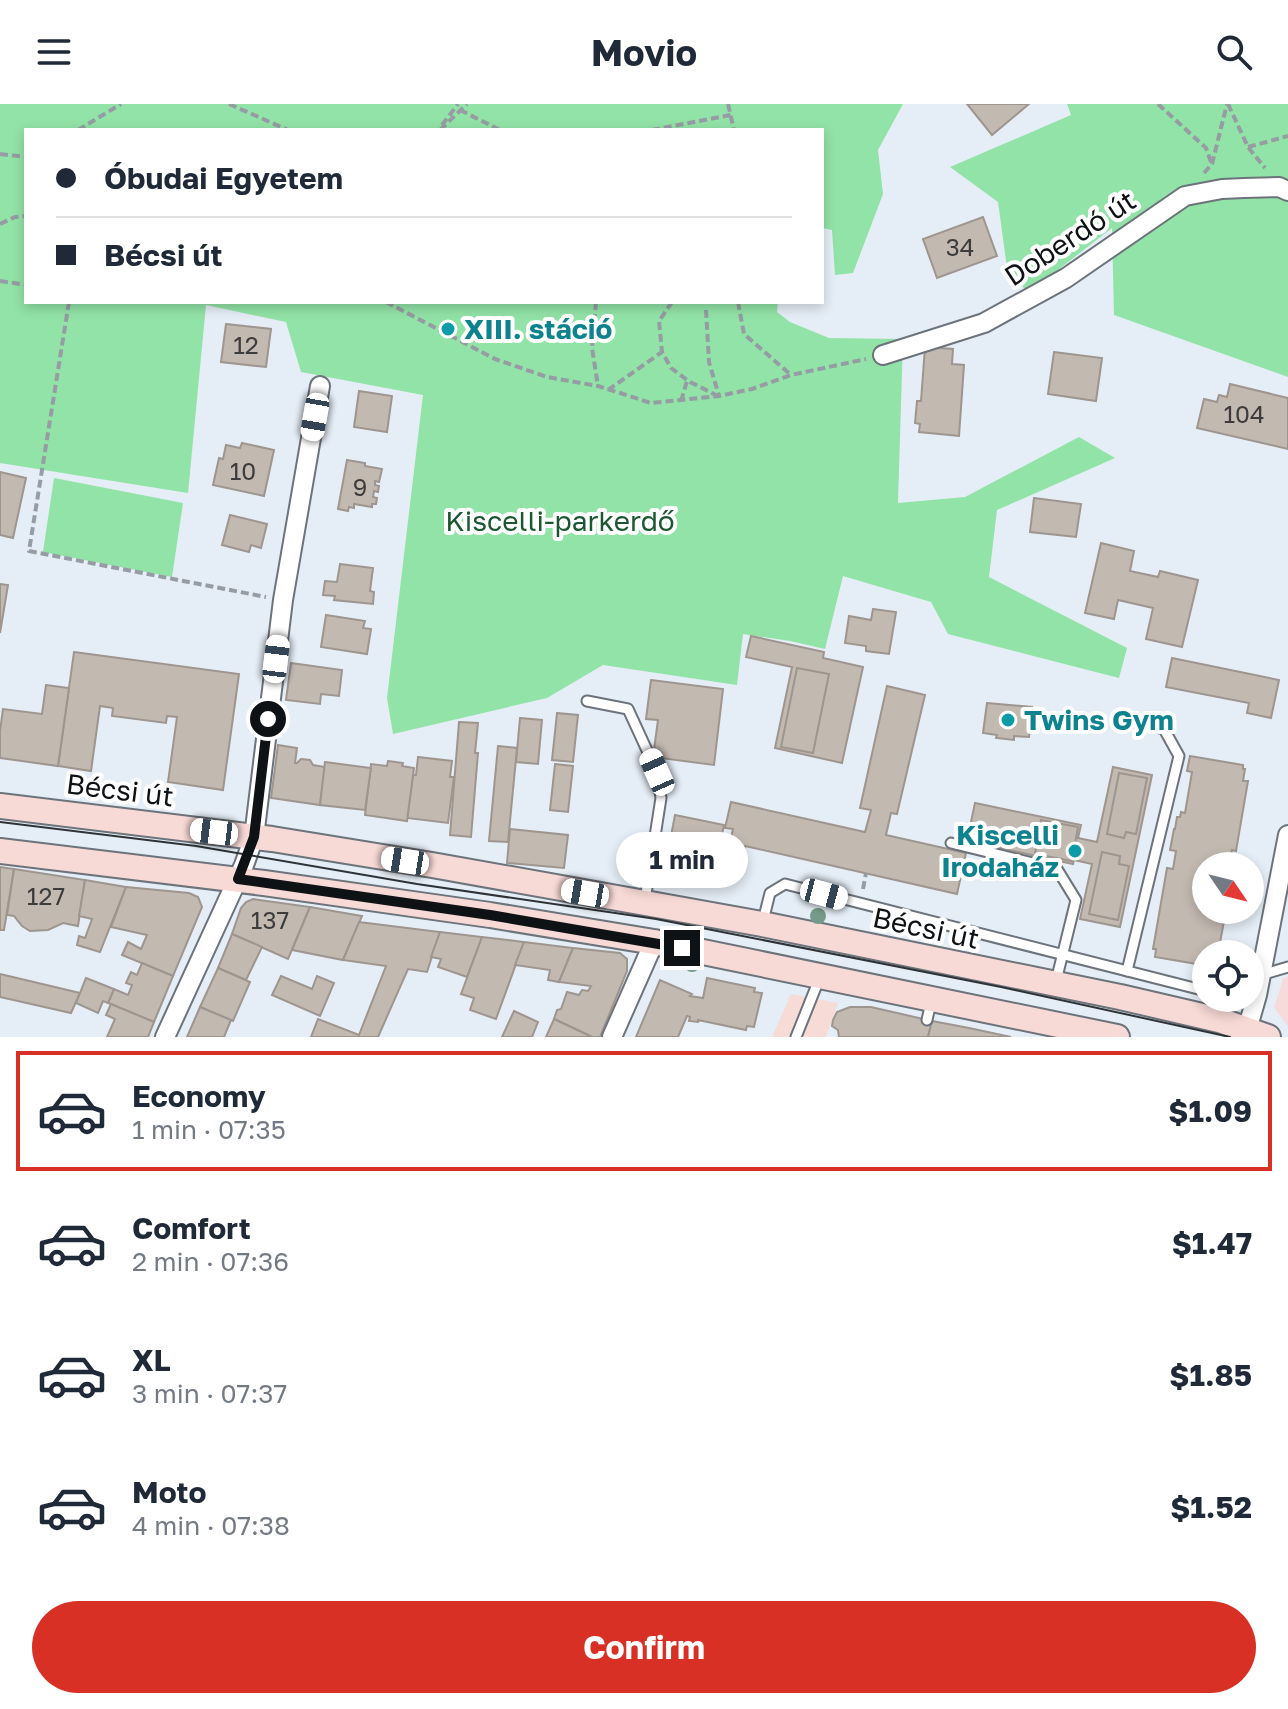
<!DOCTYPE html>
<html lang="en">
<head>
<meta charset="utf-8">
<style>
	:root { --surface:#fff; --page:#f2f2f3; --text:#1f2937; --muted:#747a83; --line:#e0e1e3; --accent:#d93025 }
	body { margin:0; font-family:"Golos Text",sans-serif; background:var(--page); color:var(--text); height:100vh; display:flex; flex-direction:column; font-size:30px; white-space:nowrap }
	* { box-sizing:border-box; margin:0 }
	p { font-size:26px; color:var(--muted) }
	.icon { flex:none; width:44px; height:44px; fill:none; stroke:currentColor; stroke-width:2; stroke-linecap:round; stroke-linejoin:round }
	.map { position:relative; height:933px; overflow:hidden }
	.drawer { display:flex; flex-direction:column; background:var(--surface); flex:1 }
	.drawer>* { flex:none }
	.guide { position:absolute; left:24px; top:24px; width:800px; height:176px; border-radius:0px; box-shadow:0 4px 12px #0003; display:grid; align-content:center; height:176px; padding:0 32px; background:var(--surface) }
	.needle { width:52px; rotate:125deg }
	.buttons { position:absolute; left:1192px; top:748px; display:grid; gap:16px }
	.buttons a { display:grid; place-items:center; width:72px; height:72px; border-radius:50%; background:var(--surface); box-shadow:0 4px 12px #0003; font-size:40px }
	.end { position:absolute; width:36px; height:36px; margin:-18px; border:10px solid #0f1215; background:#fff; box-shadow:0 0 0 4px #fff }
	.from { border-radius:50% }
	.bubble { position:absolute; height:56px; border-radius:28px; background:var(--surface); box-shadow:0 4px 12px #0003; font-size:26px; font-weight:700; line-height:56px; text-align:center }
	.car { position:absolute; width:24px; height:48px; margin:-24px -12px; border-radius:10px; box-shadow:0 0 6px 2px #0007; background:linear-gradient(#fff 24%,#345 0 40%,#fff 0 76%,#345 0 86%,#fff 0) }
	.guide b { display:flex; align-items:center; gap:28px; height:76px; font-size:30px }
	.guide b+b { border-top:2px solid var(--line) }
	.guide i { width:20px; height:20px; background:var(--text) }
	ul { padding:14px 0 0; list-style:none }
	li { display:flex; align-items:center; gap:24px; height:120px; margin:0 16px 12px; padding:0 16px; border:4px solid transparent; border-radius:0px }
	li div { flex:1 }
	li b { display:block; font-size:30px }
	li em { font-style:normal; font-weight:700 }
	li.current { border-color:var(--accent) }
	li>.icon { width:72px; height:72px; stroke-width:1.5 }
	.primary-button { display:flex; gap:16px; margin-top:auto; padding:16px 32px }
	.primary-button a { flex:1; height:92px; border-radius:48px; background:var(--accent); color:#fff; font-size:32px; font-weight:700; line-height:92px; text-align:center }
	header { display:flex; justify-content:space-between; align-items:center; height:104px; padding:0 32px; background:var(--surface); font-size:36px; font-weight:700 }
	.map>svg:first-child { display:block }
	.education { fill:#f6dbd7 }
	.medical { fill:#f6dbda }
	.green { fill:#92e3a7 }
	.building { fill:#c2b9b1; stroke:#9e958e; stroke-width:2 }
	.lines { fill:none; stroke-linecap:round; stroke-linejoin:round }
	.service-casing { stroke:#6c737b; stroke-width:13 }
	.minor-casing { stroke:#6c737b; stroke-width:22 }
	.secondary-casing { stroke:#6c737b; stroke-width:28 }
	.path { stroke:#969ca3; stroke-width:4; stroke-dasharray:8 4; stroke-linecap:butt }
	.service { stroke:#fff; stroke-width:9 }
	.minor { stroke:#fff; stroke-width:18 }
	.secondary { stroke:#f7d9d5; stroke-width:24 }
	.tram { stroke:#2f3337; stroke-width:2 }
	.tree { fill:#769a89 }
	.route { stroke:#0f1215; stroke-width:10 }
	.culture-dot { fill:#0f9aa8; stroke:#fff; stroke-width:3 }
	.labels { text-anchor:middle; stroke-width:8; stroke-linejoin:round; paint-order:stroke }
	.number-label { font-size:24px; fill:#3c3c3c }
	.street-label { font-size:28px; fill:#0f1215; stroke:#fff }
	.culture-label { font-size:28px; font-weight:bold; fill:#0d838f; stroke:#fff; text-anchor:start }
	.park-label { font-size:28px; fill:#1b5730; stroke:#fff }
</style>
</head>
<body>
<header><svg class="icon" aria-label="menu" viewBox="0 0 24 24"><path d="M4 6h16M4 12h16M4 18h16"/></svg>Movio<svg class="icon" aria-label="search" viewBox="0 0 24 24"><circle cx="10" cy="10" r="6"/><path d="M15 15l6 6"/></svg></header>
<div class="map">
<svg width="1288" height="933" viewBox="0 0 1288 933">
	<rect width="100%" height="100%" fill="#e5edf6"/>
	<path class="education" d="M791 890 838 899 826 933H772Z"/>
	<path class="medical" d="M1288 872V922L1274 904 1283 875Z"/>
	<g class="green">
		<path d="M0 0H903L878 46 883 90 853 169 835 171 832 126 822 124V26H26V198H778L777 208 790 218 829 234 903 235 898 399 965 393 1079 333 1115 354 997 406 989 473 1127 544 1119 574 948 530 931 498 843 472 825 545 790 537 743 530 737 581 603 561 547 594 393 630 387 594 423 291 301 268 286 218 206 201 188 389 0 359Z"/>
		<path d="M1067 0H1288V273L1114 211 1112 124 1028 189 1007 164 998 98 950 63 1071 11Z"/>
		<path d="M54 374 183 399 172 473 43 448Z"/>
	</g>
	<g class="building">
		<path d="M967 0H1029L992 31Z"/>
		<path d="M983 113 997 152 937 174 923 135Z"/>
		<path d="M226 220 271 225 266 263 221 258Z"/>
		<path d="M925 243 953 245 952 260 964 261 959 332 919 328 920 320 915 319 917 297H921Z"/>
		<path d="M1054 248 1102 254 1096 297 1048 290Z"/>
		<path d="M1230 280 1288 294V345L1197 324 1204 295 1217 298 1219 291 1227 293Z"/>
		<path d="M359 287 392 292 387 328 354 323Z"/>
		<path d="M242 339 274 346 264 392 213 381 219 354 223 355 226 341 240 344Z"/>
		<path d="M347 356 365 359V362L382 365 379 378 375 377V381L379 382 378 388 374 387 373 393 377 394 376 400H372V403L354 400V404L349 403 348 407 338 405Z"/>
		<path d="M0 368 26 374 13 434 0 431Z"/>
		<path d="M1034 394 1081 400 1076 433 1030 428Z"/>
		<path d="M230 411 267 420 261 444 251 441 249 448 222 441Z"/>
		<path d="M1101 439 1134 447 1130 467 1158 473 1160 467 1198 476 1182 543 1146 535 1153 504 1118 496 1114 515 1085 509Z"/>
		<path d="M340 460 373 464 370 487 374 488 373 500 334 496 335 492 323 491 325 477 337 478Z"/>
		<path d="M0 480 8 481 0 529Z"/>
		<path d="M873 505 896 508 889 550 866 547V542L845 539 849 512 871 516Z"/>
		<path d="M326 511 365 517 363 524 371 525 367 550 321 543Z"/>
		<path d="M751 532 824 548 823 554 863 563 842 659 775 644 792 563 746 553Z"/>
		<path d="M74 548 239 570 223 686 168 678 177 613 167 612 166 619 112 612 113 604 100 602 91 667 58 662Z"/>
		<path d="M1172 554 1279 576 1271 614 1247 609 1249 599 1166 583Z"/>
		<path d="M291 559 342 566 339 592 321 590 320 600 286 596Z"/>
		<path d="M797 564 829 570 813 649 781 643Z"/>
		<path d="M651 576 723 585 714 661 653 653 658 616 646 615Z"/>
		<path d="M46 581 69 584 58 662 0 654V627L3 605 42 610Z"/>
		<path d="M887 582 925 591 897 710 891 709 886 731 966 749 957 790 745 742 740 762 725 759 733 725 725 724 731 698 865 728 871 706 860 704Z"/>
		<path d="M987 599 1032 603 1029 633 1014 632V636L996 634 997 631 983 629Z"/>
		<path d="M557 609 578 611 573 658 552 656Z"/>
		<path d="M520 614 542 616 538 660 516 658Z"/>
		<path d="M459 618 478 619 475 649H478L471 733 450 731Z"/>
		<path d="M278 641 297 644 295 659H297L301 655 310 656 313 661 325 663 320 701 271 694Z"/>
		<path d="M498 642 517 644 508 738 489 737Z"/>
		<path d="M1190 652 1243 661V665H1245L1243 677H1248L1236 747 1232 746 1229 762H1206V806H1226L1218 850H1206V857L1198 855 1197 860 1155 853 1156 845H1153L1167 764 1173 765 1176 747 1170 746 1174 725H1175L1177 713H1180L1181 708 1185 709 1192 668 1187 667Z"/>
		<path d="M418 653 452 657 450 673H454L448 719 407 714 413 671H416Z"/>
		<path d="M388 657 403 659 402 662 414 664 407 717 365 711 371 660 387 662Z"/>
		<path d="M325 658 371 664 365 706 320 701Z"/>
		<path d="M555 660 573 662 568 708 550 706Z"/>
		<path d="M1113 663 1152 671 1120 823 1080 815 1092 760 1074 756 1073 760 967 737 975 699 1081 721 1078 734 1097 738Z"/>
		<path d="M1119 669 1147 674 1136 730 1126 728 1124 734 1107 730Z"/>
		<path d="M675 711 724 721 716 758 668 748Z"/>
		<path d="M1041 716 1078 723 1072 757 1035 750Z"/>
		<path d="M510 725 568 731 564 764 507 759Z"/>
		<path d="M1102 748 1120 752 1119 760 1129 762 1118 816 1089 810Z"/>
		<path d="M0 763 14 765 4 826H0Z"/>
		<path d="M14 765 85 776 78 822 63 819 48 826 30 827 22 822 14 812 7 811Z"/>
		<path d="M85 776 126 783 100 848 77 841 79 832 85 834 92 815 79 812Z"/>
		<path d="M126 783 189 789 198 793 202 803 173 872 122 851 128 838 141 845 147 831 111 823Z"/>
		<path d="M253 795 310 803 288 855 232 830 241 804 246 798Z"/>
		<path d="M310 803 362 812 343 856 292 846Z"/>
		<path d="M359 818 440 828 427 868 408 865 378 933H311L318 915 359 931 386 862 343 856Z"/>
		<path d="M440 828 482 833 467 873 438 863 441 855 431 853Z"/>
		<path d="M232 830 262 843 246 876 218 864Z"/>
		<path d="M482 833 524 838 496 915 470 906 474 894 461 890Z"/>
		<path d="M524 838 573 844 559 878 548 876 550 866 515 861Z"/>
		<path d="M573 844 620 849 627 855V867L600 933H592L554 915 557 906 561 905 567 888 579 891 582 886 588 887 591 882 559 878Z"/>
		<path d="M142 859 173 872 154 918 108 899 114 885 128 891 132 881 126 879 131 868 137 871Z"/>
		<path d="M218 864 250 878 233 917 200 903Z"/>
		<path d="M0 870 80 889 71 909 0 893Z"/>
		<path d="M281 872 312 885 317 872 334 879 320 912 272 891Z"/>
		<path d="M86 874 114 885 108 899 103 897 98 909 76 899Z"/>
		<path d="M707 874 755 884 754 888 762 889 754 923 747 922 746 926 698 916V918L689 917 690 913 687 912 678 933H636L660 876 692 890 690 892 703 894Z"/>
		<path d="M111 900 154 918 148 933H107L115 915 106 911Z"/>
		<path d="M200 903 231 916 224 933H187Z"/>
		<path d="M850 903H871L932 917 928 933H839L838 926 832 922 833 916 837 908Z"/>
		<path d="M514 907 538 918 532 933H502Z"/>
		<path d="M554 915 592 933H546Z"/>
		<path d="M932 917 969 924 1011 933H928Z"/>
	</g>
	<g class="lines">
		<defs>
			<g id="service">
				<path d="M587 597 628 605 657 668 661 694 645 796"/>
				<path d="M951 739 1057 765 1076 796 1056 877"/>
				<path d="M763 817 770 789 785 780 1206 887"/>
				<path d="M1127 867 1179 652 1164 625 1131 617"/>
				<path d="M1261 871 1288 863"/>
				<path d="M927 916 931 898"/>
				<path d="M796 933 820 873"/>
			</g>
			<g id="minor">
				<path d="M883 251 984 219 1066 174 1185 92 1222 85 1244 84 1279 83 1288 87"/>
				<path d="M165 933 244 761 254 733 283 496 320 282"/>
				<path d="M612 933 654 838"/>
				<path d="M1245 933 1257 891 1288 731"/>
			</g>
			<g id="secondary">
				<path d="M0 702 272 735 432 761 645 799 762 820 1120 893 1219 916 1268 933"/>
				<path d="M0 747 264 779 490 811 654 838 1117 933"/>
			</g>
		</defs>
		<use href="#service" class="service-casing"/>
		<use href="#minor" class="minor-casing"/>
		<use href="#secondary" class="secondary-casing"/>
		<g class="path">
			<path d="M229 0 288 26"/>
			<path d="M728 0 734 26"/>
			<path d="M1158 0 1206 44 1211 58"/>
			<path d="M1228 0 1248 43 1265 64"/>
			<path d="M460 6 500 26"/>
			<path d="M442 21 458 0"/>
			<path d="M78 26 121 0"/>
			<path d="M440 26 467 0"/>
			<path d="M652 26 731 11"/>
			<path d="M1248 43 1288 32"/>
			<path d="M0 50 26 53"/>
			<path d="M1204 69 1212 60 1227 0"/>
			<path d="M0 120 15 113 26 112"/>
			<path d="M0 177 26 181"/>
			<path d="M69 198 29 447 266 493"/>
			<path d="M386 198 495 255 547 273 598 282 651 299 719 292 752 285 791 271 866 255"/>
			<path d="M596 198 592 244 598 282"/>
			<path d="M672 198 659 217 662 248 671 264 690 278 716 291"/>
			<path d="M738 198 744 230 791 271"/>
			<path d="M706 206 709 258 719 292"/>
			<path d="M608 286 662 248"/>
			<path d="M681 297 687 277"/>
			<path d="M863 785 866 769"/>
		</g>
		<use href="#service" class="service"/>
		<use href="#minor" class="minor"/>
		<use href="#secondary" class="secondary"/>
		<path class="tram" d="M0 718 196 742 417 780 656 815 1001 883 1230 933"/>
	</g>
	<g class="tree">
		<circle cx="674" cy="765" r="8"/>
		<circle cx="711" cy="775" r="8"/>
		<circle cx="818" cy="812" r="8"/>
		<circle cx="692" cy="860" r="8"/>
	</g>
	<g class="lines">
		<path class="route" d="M268 615 254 733 238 775 490 811 682 844"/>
	</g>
	<g class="culture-dot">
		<circle cx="448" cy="225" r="8"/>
		<circle cx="1008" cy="616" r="8"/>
		<circle cx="1075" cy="747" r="8"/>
	</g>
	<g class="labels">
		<g class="number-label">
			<text x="960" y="152">34</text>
			<text x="246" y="250">12</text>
			<text x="1244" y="319">104</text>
			<text x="243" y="376">10</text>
			<text x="360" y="392">9</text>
			<text x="46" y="801">127</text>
			<text x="270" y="825">137</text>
		</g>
		<g class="street-label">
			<text transform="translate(1070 134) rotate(-33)" y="10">Doberdó út</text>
			<text transform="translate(120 686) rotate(7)" y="10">Bécsi út</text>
			<text transform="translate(926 824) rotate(12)" y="10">Bécsi út</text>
		</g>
		<g class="culture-label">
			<text x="464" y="235">XIII. stáció</text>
			<text x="1024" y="626">Twins Gym</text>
			<text x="1059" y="741" text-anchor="end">Kiscelli<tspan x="1059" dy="32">Irodaház</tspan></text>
		</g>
		<g class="park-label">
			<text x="560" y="427">Kiscelli-parkerdő</text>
		</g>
	</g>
</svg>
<div class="buttons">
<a><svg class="needle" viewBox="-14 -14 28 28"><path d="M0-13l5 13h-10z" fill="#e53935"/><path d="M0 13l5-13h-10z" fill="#747a83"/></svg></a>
<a><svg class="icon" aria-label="locate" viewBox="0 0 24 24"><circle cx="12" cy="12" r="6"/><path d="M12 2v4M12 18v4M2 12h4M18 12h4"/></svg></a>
</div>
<i class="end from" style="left:268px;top:615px"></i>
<i class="end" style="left:682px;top:844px"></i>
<div class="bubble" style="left:616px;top:728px;width:132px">1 min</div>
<i class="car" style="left:315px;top:313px;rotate:190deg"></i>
<i class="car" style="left:276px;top:555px;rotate:7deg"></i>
<i class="car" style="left:657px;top:668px;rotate:336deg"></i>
<i class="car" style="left:214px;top:728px;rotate:277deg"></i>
<i class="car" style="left:405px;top:757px;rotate:279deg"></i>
<i class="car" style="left:585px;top:789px;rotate:280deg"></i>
<i class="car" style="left:824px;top:790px;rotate:105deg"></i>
<div class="guide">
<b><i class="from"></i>Óbudai Egyetem</b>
<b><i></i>Bécsi út</b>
</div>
</div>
<section class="drawer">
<ul>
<li class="current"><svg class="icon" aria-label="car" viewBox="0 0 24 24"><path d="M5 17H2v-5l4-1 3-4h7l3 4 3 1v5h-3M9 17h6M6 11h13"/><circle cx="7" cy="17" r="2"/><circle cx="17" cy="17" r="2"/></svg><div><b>Economy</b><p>1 min · 07:35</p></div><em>$1.09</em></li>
<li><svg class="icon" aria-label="car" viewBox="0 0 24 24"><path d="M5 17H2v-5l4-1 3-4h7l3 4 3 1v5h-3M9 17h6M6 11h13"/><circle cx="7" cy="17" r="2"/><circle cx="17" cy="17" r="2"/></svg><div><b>Comfort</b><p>2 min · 07:36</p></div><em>$1.47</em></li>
<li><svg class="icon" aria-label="car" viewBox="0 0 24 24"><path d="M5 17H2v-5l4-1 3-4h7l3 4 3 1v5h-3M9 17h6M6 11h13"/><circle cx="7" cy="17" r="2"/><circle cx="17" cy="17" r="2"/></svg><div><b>XL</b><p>3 min · 07:37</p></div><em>$1.85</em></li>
<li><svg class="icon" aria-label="car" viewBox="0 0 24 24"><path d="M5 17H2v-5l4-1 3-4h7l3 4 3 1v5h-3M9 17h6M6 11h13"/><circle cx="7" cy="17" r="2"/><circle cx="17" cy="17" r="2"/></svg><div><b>Moto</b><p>4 min · 07:38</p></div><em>$1.52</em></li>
</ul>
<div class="primary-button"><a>Confirm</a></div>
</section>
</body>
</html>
